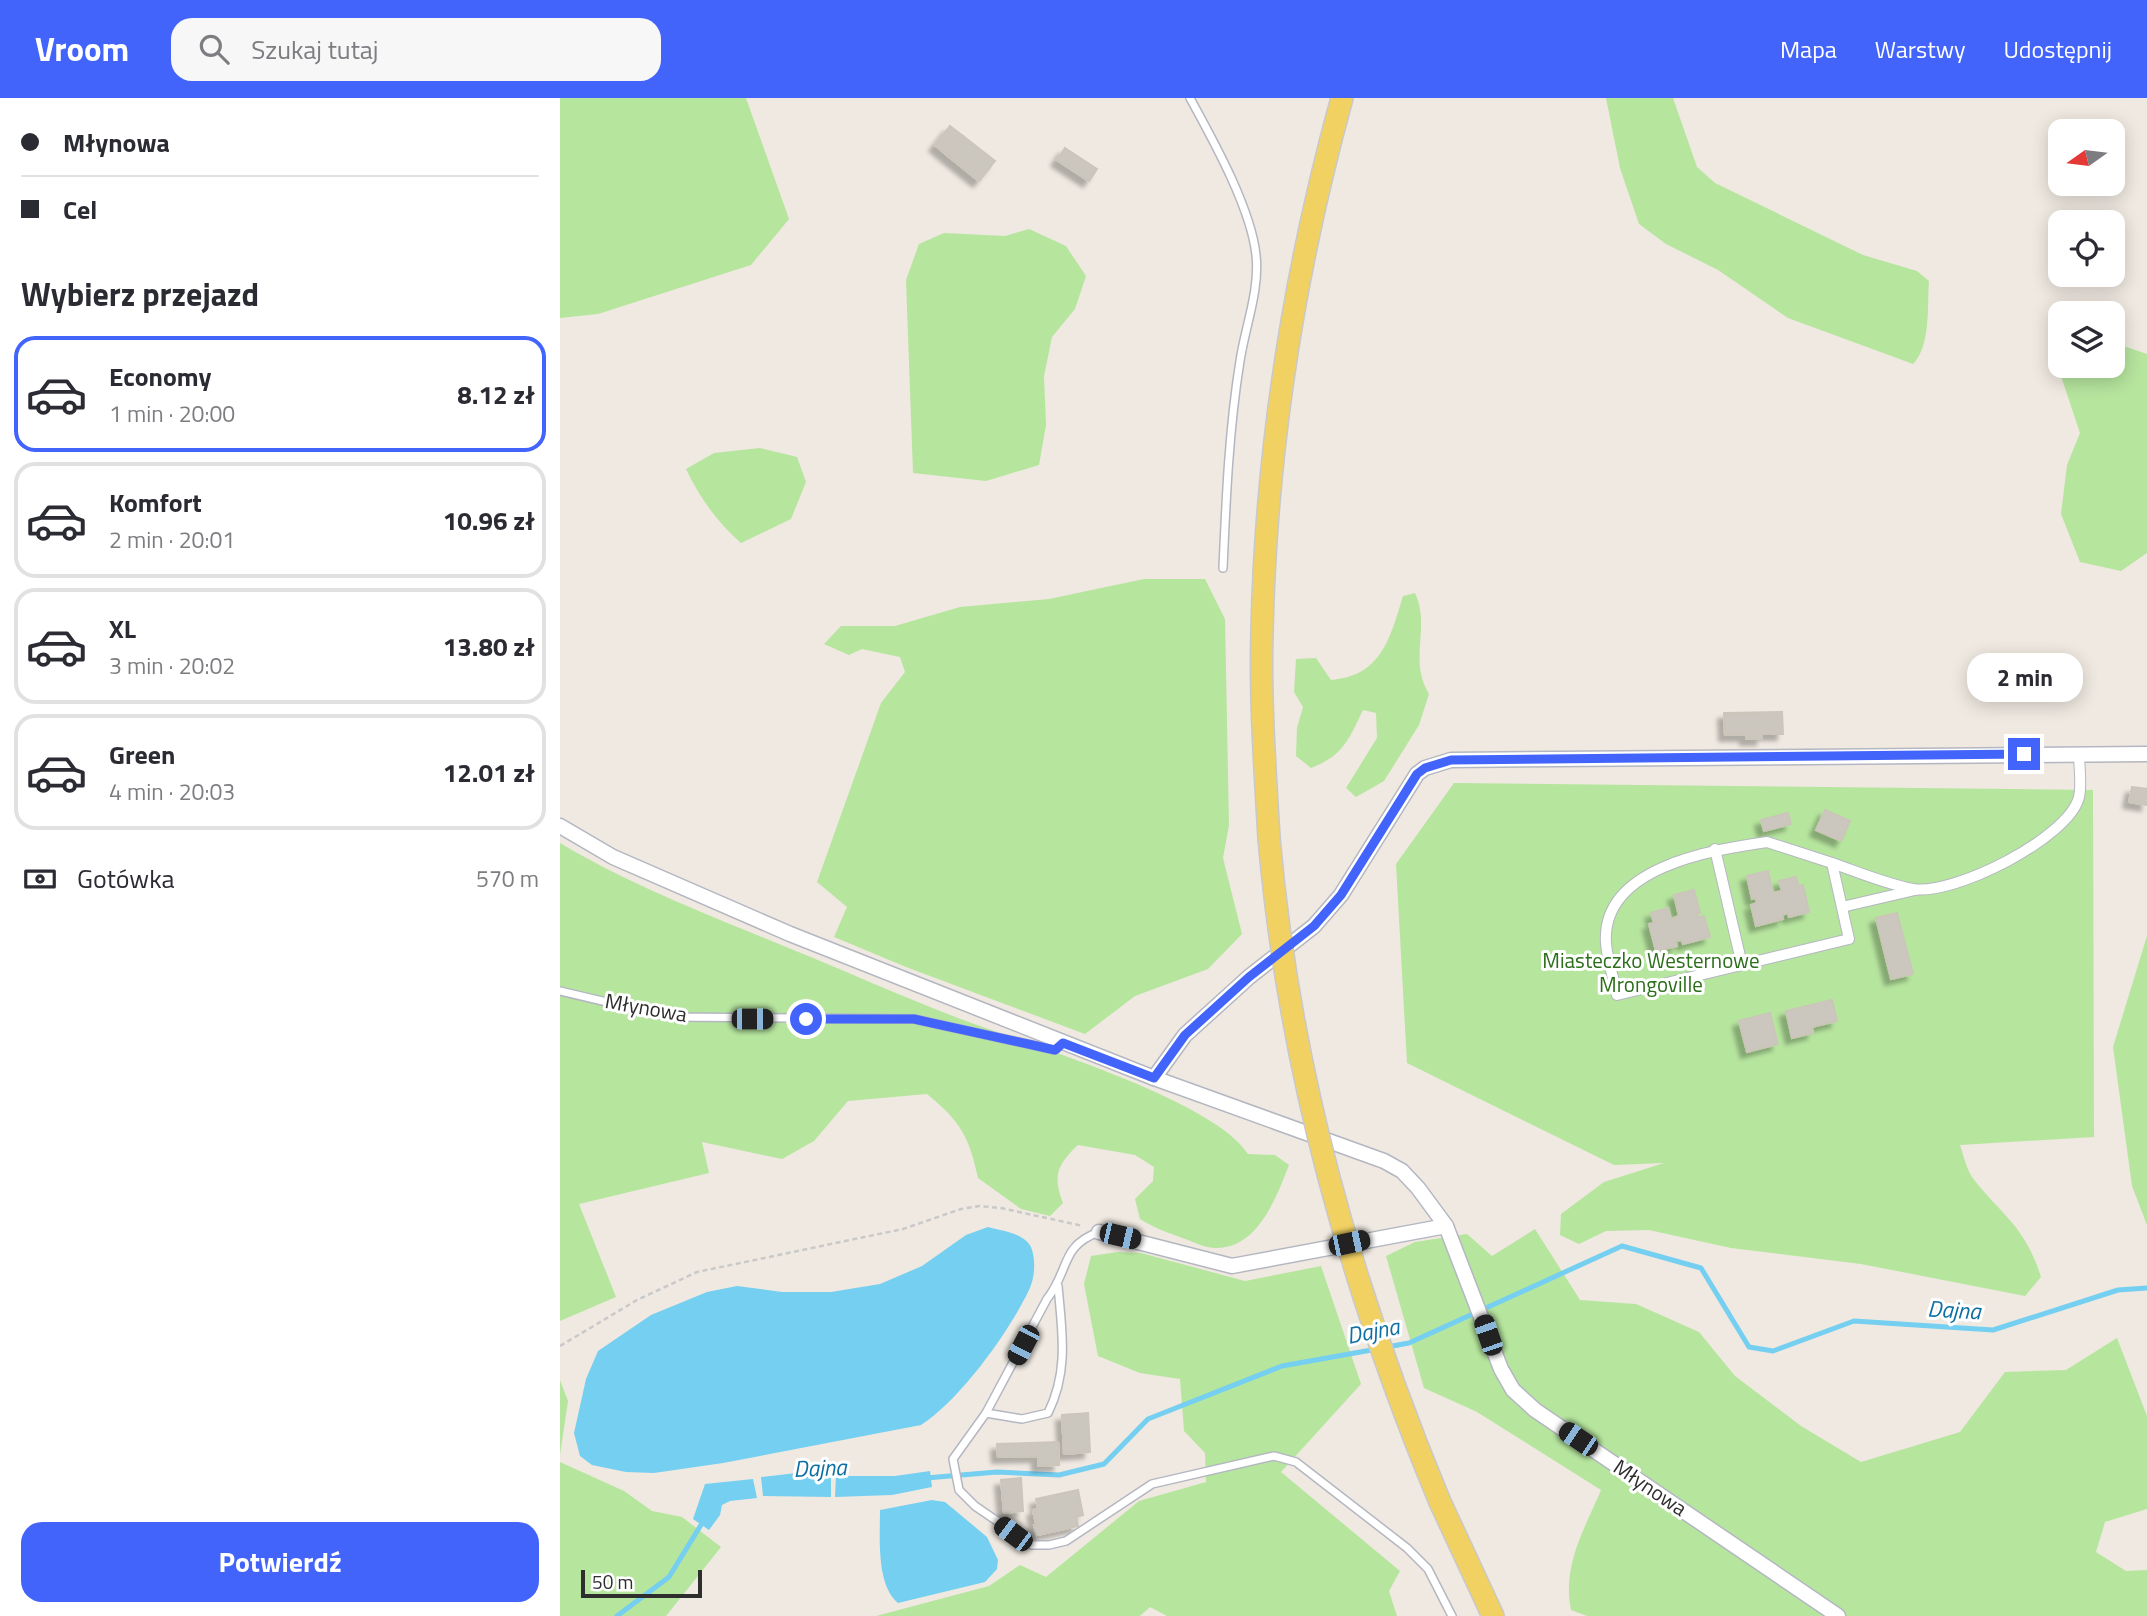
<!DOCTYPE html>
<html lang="pl">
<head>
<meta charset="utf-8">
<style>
	:root { --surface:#fff; --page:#f7f7f7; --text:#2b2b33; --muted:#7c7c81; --line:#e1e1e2; --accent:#4264fb }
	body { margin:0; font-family:"Titillium Web",sans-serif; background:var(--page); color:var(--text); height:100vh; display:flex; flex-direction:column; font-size:26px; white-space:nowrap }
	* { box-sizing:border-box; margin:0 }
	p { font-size:23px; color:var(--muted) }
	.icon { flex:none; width:38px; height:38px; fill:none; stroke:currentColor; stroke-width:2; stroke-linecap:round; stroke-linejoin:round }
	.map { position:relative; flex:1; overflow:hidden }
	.side { display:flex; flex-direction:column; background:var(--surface); width:560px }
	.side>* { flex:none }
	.banner { display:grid; align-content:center; height:154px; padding:0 21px; background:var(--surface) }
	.needle { width:46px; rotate:256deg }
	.tools { position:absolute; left:1488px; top:21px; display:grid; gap:14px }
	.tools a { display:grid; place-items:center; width:77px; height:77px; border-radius:14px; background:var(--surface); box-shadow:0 4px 18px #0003; font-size:35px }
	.scale { position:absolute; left:21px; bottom:18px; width:121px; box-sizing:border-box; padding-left:7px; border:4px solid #2e2e2e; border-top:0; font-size:19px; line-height:24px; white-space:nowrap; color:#2e2e2e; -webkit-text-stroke:5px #fff; paint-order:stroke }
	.end { position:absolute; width:32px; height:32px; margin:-16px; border:9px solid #4264fb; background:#fff; box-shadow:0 0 0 4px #fff }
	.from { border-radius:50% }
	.bubble { position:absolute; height:49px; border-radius:21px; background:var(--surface); box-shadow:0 4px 18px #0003; font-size:23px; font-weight:700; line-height:49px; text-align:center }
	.car { position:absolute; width:21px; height:42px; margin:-21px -10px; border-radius:9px; box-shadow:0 0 5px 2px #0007; background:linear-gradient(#222 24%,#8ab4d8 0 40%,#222 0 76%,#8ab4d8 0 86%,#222 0) }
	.banner b { display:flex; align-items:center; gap:24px; height:66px; font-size:26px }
	.banner b+b { border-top:2px solid var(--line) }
	.banner i { width:18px; height:18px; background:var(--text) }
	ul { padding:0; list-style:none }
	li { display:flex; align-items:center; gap:21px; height:116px; margin:0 14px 10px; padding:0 7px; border:4px solid var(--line); border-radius:21px }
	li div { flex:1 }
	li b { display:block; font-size:26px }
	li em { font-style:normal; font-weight:700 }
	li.active { border-color:var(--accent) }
	li>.icon { width:63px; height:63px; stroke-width:1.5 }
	h2 { padding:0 21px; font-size:32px; line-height:84px }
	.pay { display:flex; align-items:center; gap:18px; height:77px; padding:0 21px; font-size:26px }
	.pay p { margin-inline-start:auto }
	.button { display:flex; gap:14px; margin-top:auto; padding:14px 21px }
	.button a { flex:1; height:80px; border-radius:21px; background:var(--accent); color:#fff; font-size:28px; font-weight:700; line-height:80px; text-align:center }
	header { display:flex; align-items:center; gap:42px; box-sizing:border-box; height:98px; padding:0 35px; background:var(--accent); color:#fff }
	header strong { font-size:33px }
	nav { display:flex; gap:38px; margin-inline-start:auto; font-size:24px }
	.search { width:490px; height:63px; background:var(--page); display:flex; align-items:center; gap:18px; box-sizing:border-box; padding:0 24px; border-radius:21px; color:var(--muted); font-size:26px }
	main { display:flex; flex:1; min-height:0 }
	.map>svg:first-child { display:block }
	.green { fill:#b6e59e }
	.water { fill:#75cff0 }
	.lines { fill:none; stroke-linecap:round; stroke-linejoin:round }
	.stream { stroke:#75cff0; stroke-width:5 }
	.building { fill:#cbc7bf; stroke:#cbc5ba; stroke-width:2; filter:url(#shadow) }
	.service-casing { stroke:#b4b7c1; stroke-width:10 }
	.pedestrian-casing { stroke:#b4b7c1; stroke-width:12 }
	.minor-casing { stroke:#b4b7c1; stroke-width:17 }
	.primary-casing { stroke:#c9c9c9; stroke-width:24 }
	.path { stroke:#c9c9c9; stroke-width:2.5; stroke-dasharray:5 3.5; stroke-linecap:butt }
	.service { stroke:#fff; stroke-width:7 }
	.pedestrian { stroke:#fff; stroke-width:10 }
	.minor { stroke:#fff; stroke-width:14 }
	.primary { stroke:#f2d163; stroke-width:21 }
	.primary-bridge-casing { stroke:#c9c9c9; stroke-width:24; stroke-linecap:butt }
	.primary-bridge { stroke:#f2d163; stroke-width:21 }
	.route { stroke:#4264fb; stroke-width:9 }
	.labels { text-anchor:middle; stroke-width:6; stroke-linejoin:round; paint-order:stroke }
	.park-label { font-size:21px; fill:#2c6e1b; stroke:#fff }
	.street-label { font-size:21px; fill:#2e2e2e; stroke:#fff }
	.water-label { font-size:23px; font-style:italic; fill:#0d6fa3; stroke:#fff }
</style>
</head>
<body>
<header>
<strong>Vroom</strong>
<div class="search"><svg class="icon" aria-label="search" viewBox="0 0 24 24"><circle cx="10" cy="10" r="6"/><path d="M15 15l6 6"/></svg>Szukaj tutaj</div>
<nav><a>Mapa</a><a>Warstwy</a><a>Udostępnij</a></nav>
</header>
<main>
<section class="side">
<div class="banner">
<b><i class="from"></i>Młynowa</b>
<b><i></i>Cel</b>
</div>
<h2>Wybierz przejazd</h2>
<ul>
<li class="active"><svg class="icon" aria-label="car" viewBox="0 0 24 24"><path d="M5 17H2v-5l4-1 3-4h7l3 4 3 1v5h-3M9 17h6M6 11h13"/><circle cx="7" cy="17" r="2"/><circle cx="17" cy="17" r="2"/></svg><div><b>Economy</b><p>1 min · 20:00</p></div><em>8.12 zł</em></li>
<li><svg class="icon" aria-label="car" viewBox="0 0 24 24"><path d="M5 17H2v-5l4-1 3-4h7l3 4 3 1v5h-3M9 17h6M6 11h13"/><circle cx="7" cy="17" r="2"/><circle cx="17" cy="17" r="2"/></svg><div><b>Komfort</b><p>2 min · 20:01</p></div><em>10.96 zł</em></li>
<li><svg class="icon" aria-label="car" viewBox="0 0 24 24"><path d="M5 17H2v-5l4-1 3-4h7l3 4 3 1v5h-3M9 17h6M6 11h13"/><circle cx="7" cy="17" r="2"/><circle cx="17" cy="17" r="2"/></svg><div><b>XL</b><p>3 min · 20:02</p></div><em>13.80 zł</em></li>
<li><svg class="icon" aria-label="car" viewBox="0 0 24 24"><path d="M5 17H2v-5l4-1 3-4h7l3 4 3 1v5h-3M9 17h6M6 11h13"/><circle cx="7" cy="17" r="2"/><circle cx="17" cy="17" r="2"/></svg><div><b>Green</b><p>4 min · 20:03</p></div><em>12.01 zł</em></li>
</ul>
<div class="pay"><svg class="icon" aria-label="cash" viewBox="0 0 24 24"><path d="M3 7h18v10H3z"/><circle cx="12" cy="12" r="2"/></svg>Gotówka<p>570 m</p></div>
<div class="button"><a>Potwierdź</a></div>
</section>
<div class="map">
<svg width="1587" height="1518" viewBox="0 0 1587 1518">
	<defs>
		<filter id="shadow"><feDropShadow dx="-6" dy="6" stdDeviation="2" flood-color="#0004"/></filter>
	</defs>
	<rect width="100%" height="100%" fill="#efe9e1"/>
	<g class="green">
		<path d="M0 0H186L229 121 191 167 38 216 0 220Z"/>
		<path d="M1046 0H1113L1137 69 1155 85 1303 157 1357 173 1369 183C1367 208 1371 248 1353 266L1228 220 1158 172 1106 146 1079 126 1060 70Z"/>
		<path d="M469 131 506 148 526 178 515 211 492 239 484 278 486 327 479 367 426 383 353 375 346 182 359 146 384 135 445 138Z"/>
		<path d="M1500 229V268H1552V244L1587 256V455L1561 473 1520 464 1501 416 1507 367 1520 335 1492 251Z"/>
		<path d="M200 350 237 359 246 384 231 421 181 445C157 424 140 400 126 371L154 355Z"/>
		<path d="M584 481H645L665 521 669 727 663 760 682 836 648 871 575 898 525 936 346 869 274 839 287 809 257 784 321 605 345 574 340 559 302 551 289 557 264 546 281 528H335L400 509 489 501Z"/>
		<path d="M855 495C871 529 848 562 869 596L859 627 824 683 796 699 786 690 817 640 816 615 803 612C789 641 783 658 751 670L736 658 737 630 743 609 734 594 736 561 756 560 771 582C821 578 830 541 843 498Z"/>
		<path d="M894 685 1533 692 1534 1039 1400 1047C1404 1059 1407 1074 1415 1083 1445 1120 1465 1129 1481 1179L1465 1198 1301 1166 1171 1150 1089 1132 1046 1133 1019 1146 1000 1137 1001 1116 1044 1084 1104 1065 1054 1067 847 965 836 766Z"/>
		<path d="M0 745C72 788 149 817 226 849 284 872 340 898 398 920 464 945 653 1001 688 1056L715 1057 729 1067C716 1100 698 1151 655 1150 646 1150 634 1144 625 1141 609 1135 594 1130 580 1121L575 1101 593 1083 594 1069 575 1057 518 1047C498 1066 492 1077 503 1105L490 1118 461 1111 418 1080C409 1038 400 1023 367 996L288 1003 254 1043 222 1061 142 1044 149 1075 19 1106 56 1199 0 1223Z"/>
		<path d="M1587 838V1127L1572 1088 1553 949Z"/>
		<path d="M975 1131 1020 1202 1076 1206 1139 1234 1175 1278 1241 1328 1301 1364 1400 1334 1445 1274 1506 1272 1557 1240 1587 1318V1411L1545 1424 1536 1454 1566 1473 1587 1472V1518H1027L1011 1512C1002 1468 1024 1432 1041 1392L917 1314 864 1290 826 1158 855 1144 907 1136 932 1158Z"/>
		<path d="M557 1154 581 1155 685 1183 761 1168 801 1286 721 1374 840 1473 829 1493 837 1518H607L590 1509 580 1518H316L429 1488 460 1467 486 1479 579 1403 646 1384 645 1355 624 1333 620 1281 580 1275 538 1258 524 1186 531 1158Z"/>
		<path d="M0 1282 8 1303 0 1357Z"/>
		<path d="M0 1364 64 1393 92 1413 122 1419 161 1449 106 1518H0Z"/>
	</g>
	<g class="water">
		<path d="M428 1129C442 1133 464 1135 471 1149 476 1162 475 1180 469 1192 449 1234 400 1302 361 1327L163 1365 94 1375 66 1374 32 1367 20 1358 14 1335 26 1281 38 1253 91 1217 147 1194 177 1188 222 1194H271L320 1186 362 1168 406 1137Z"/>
		<path d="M266 1364 271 1365V1399L203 1398 201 1379 245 1374Z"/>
		<path d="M370 1373 372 1389 332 1397 275 1399 276 1378H335Z"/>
		<path d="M193 1381 197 1400 170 1403 162 1407 160 1417 149 1432 133 1421 145 1386Z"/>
		<path d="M372 1402 385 1404 427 1439 438 1462 437 1471 425 1484 338 1505C316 1487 320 1439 320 1412Z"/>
	</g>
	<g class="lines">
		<g class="stream">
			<path d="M827 1249 849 1245 1062 1148 1141 1170 1189 1249 1213 1253 1294 1223 1433 1232 1558 1192 1587 1190"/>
			<path d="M366 1380 437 1374 499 1377 544 1366 588 1321 722 1268 817 1251"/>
			<path d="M57 1518 109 1479 144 1422"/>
		</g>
	</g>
	<g class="building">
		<path d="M390 28 403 38 388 58 375 47Z"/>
		<path d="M403 38 435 63 419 83 388 58Z"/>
		<path d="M505 50 537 71 529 83 497 62Z"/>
		<path d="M1222 614 1223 636H1202V641H1186V637H1165L1164 615Z"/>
		<path d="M1572 689 1587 691V707L1569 704Z"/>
		<path d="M1265 712 1290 723 1281 743 1256 732Z"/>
		<path d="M1228 715 1231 726 1204 733 1201 722Z"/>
		<path d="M1208 773 1213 795 1222 793 1219 783 1236 779 1239 789 1243 787 1249 814 1229 819 1228 815 1222 817 1223 821 1196 828 1191 807 1197 805 1196 800 1192 801 1187 778Z"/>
		<path d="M1134 792 1140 815H1137L1138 820 1144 818 1150 839 1123 846 1122 842 1116 843 1117 848 1096 853 1089 826 1094 825 1091 815 1108 810 1111 821 1119 818 1114 797Z"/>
		<path d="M1337 815 1353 876 1331 881 1316 820Z"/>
		<path d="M1272 902 1277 923 1252 929 1253 935 1232 940 1226 913Z"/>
		<path d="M1210 915 1218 946 1187 954 1179 923Z"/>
		<path d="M528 1315 530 1354 504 1356 502 1317Z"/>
		<path d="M498 1344 499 1367 478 1368V1358L438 1359 437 1346Z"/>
		<path d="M461 1380 463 1413 444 1415 441 1382Z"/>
		<path d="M518 1392 523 1417 516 1419 518 1428 477 1437 474 1427 481 1426H476L473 1412 478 1411 476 1401Z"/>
	</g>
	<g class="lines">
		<defs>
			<g id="service">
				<path d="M630 0C653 42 691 110 696 157 700 192 685 229 680 263 669 331 666 401 663 470"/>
				<path d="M0 893 110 919 354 921 495 952 503 945"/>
				<path d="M498 1188C502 1233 509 1273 488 1315L462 1321 426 1315 487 1201C510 1172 500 1148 539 1134"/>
				<path d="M426 1315 393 1361 399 1392 415 1408 472 1447H489L506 1443 592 1386 714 1358 736 1364 847 1450 868 1471 892 1518"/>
			</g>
			<g id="pedestrian">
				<path d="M1207 744 1272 765 1289 841 1057 897C1054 881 1047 862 1046 845 1041 769 1152 752 1207 744Z"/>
				<path d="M1155 751 1182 867"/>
				<path d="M1272 765C1298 774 1326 786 1353 791 1393 798 1509 740 1519 699 1522 686 1519 669 1519 656"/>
				<path d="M1282 809 1355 792"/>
			</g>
			<g id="minor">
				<path d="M0 728 53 759 230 836 594 980 824 1063 842 1073 858 1090 886 1128 941 1271 953 1292 975 1312 1278 1518"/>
				<path d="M594 980 625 937 689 879 754 828 781 797 857 676 865 670 891 662 1587 656"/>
				<path d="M539 1134 672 1168 886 1128"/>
			</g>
			<g id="primary">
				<path d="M709 740C705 671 700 602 702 533 706 352 734 174 782 0"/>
				<path d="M880 1404 933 1518"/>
			</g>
		</defs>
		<use href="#service" class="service-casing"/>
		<use href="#pedestrian" class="pedestrian-casing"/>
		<use href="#minor" class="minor-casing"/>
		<use href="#primary" class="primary-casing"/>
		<path class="path" d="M0 1248 77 1202 137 1174 343 1131 401 1111 419 1108 441 1110 523 1128"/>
		<use href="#service" class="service"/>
		<use href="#pedestrian" class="pedestrian"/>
		<use href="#minor" class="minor"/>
		<use href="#primary" class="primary"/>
		<defs>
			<path id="primary-bridge" d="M709 740C729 971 791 1190 880 1404"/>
		</defs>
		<use href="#primary-bridge" class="primary-bridge-casing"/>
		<use href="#primary-bridge" class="primary-bridge"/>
	</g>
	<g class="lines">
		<path class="route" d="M246 921H354L495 952 503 945 594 980 625 937 689 879 754 828 781 797 857 676 865 670 891 662 1464 656"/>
	</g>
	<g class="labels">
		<g class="park-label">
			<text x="1091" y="870">Miasteczko Westernowe<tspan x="1091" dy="24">Mrongoville</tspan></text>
		</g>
		<g class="street-label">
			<text transform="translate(86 910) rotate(10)" y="7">Młynowa</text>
			<text transform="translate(1090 1390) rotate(34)" y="7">Młynowa</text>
		</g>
		<g class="water-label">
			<text transform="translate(1394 1212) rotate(3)" y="8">Dajna</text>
			<text transform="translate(813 1233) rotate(-11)" y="8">Dajna</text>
			<text transform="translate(260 1370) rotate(-2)" y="8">Dajna</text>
		</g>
	</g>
</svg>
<div class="tools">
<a><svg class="needle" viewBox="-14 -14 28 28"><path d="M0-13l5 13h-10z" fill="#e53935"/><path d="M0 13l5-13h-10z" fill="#7c7c81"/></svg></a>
<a><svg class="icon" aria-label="locate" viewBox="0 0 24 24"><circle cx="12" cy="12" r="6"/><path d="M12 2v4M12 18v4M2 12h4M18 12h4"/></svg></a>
<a><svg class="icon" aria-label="layers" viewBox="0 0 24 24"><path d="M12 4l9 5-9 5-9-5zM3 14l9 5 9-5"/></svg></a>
</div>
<div class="scale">50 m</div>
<i class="end from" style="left:246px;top:921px"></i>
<i class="end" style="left:1464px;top:656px"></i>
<div class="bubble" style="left:1407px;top:555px;width:116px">2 min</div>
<i class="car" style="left:192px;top:921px;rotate:90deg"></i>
<i class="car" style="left:560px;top:1138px;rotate:103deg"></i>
<i class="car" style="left:789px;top:1145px;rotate:78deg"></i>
<i class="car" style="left:928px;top:1237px;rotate:341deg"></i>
<i class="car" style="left:463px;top:1247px;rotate:208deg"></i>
<i class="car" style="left:1018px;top:1341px;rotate:304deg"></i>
<i class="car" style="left:453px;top:1436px;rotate:307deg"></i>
</div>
</main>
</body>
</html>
